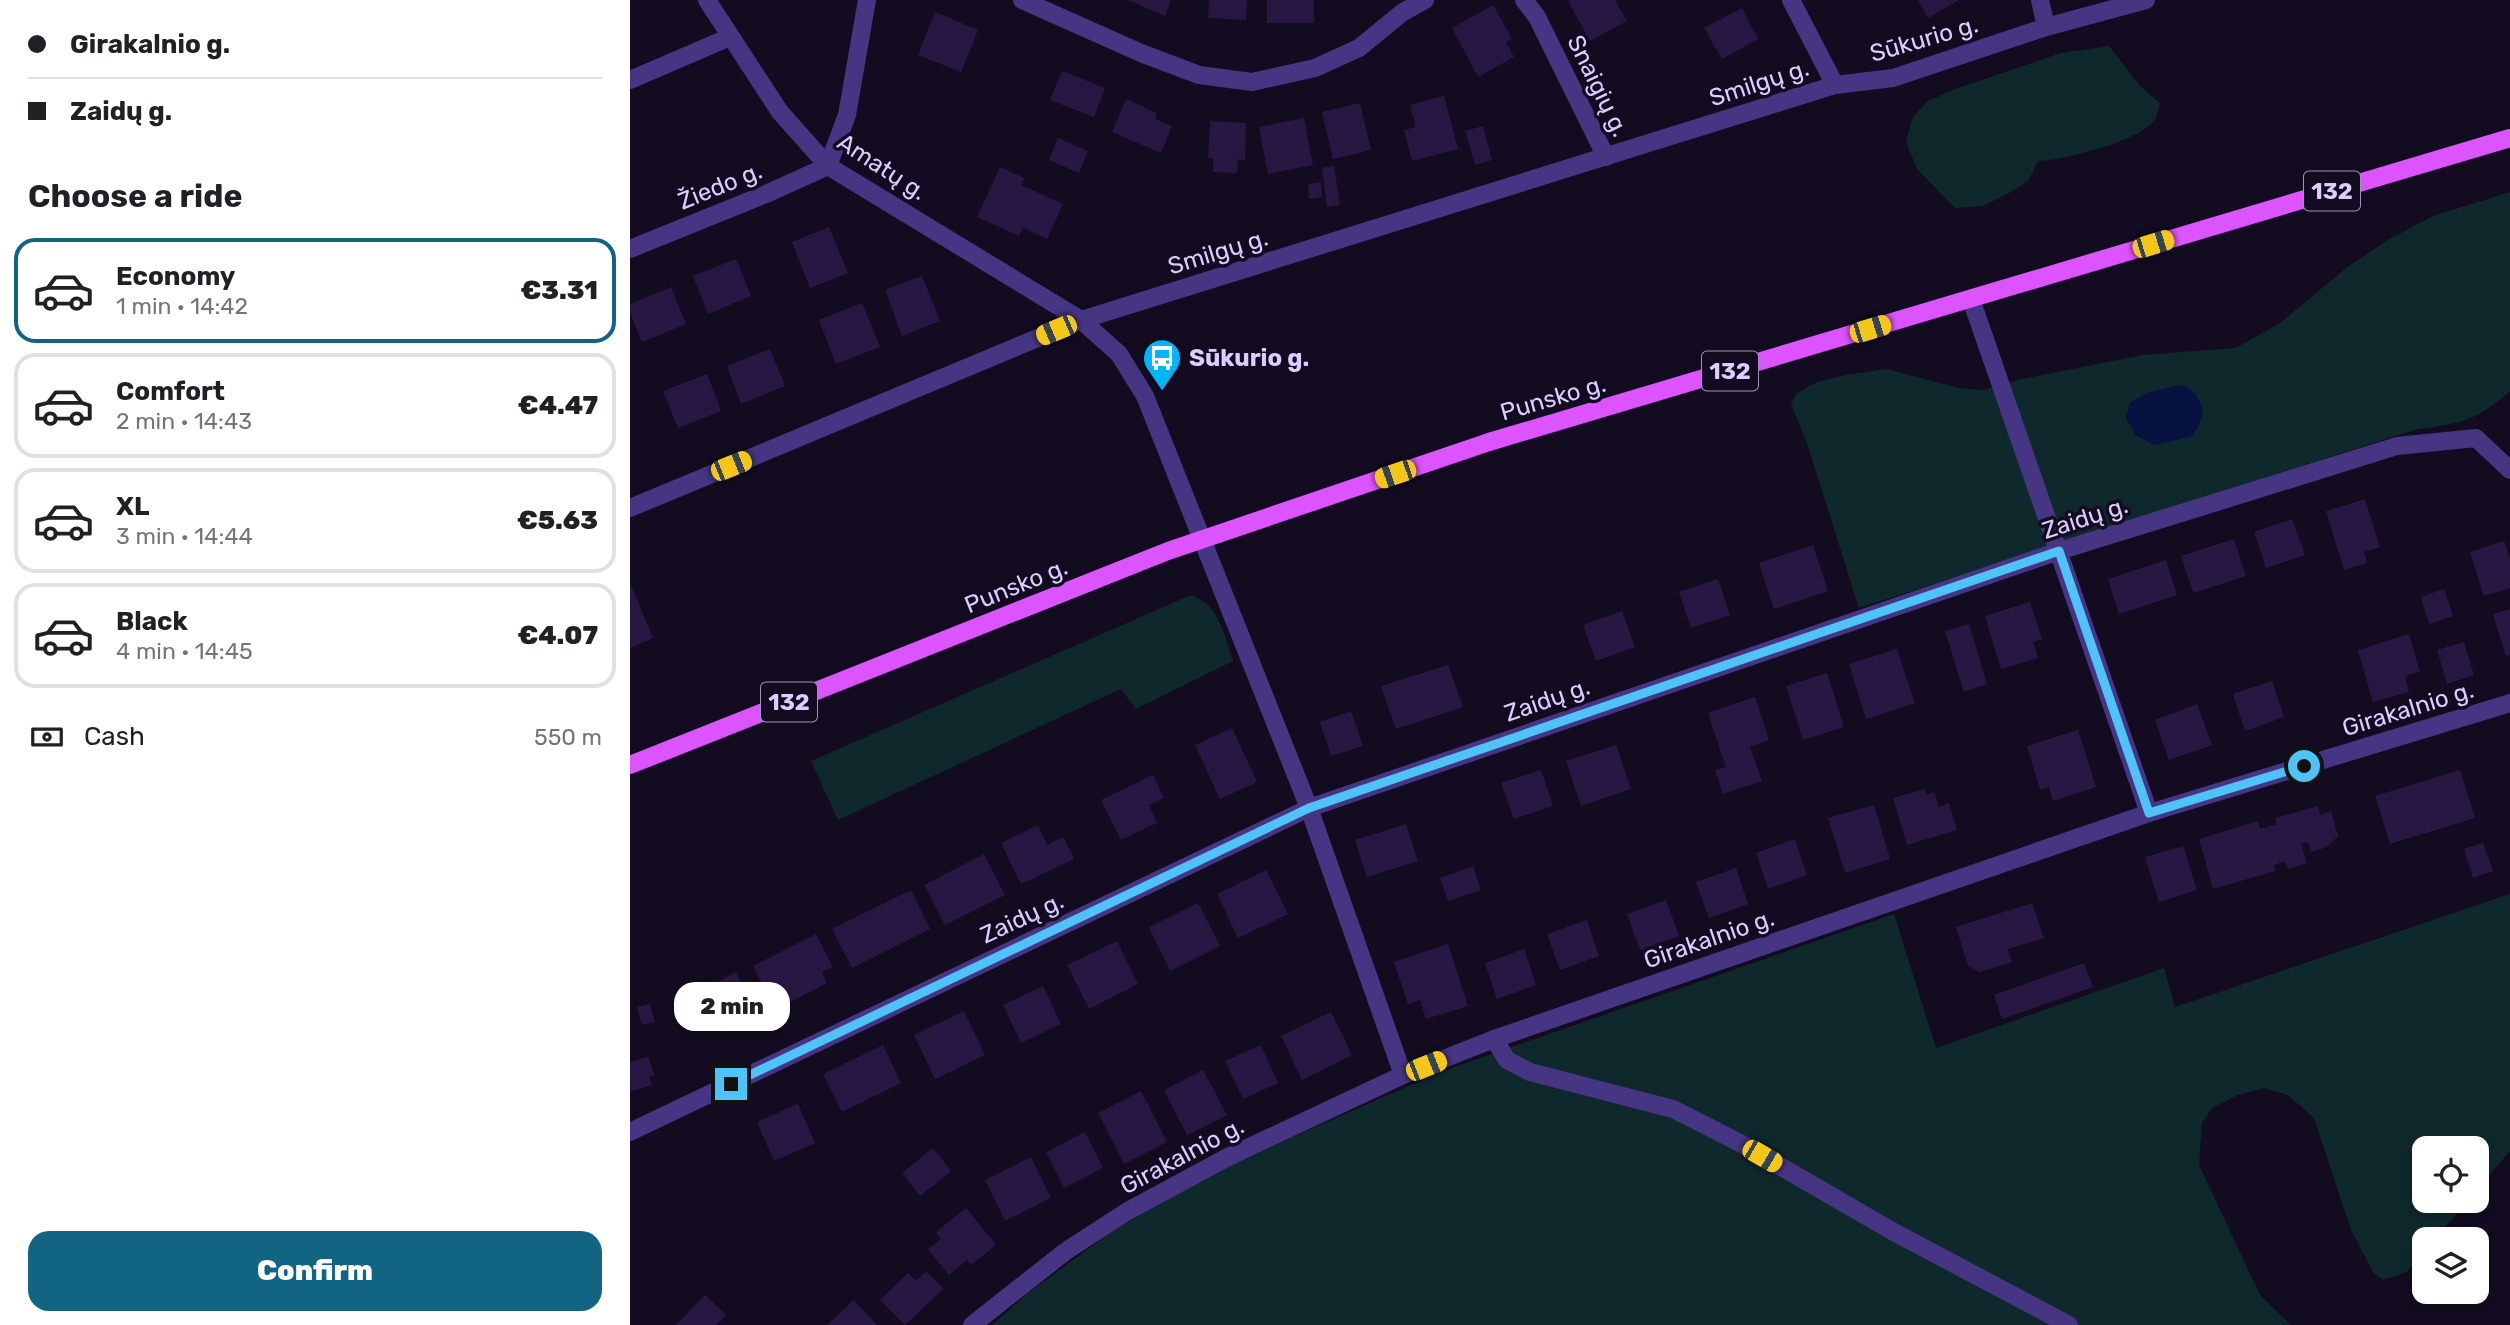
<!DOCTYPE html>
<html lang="en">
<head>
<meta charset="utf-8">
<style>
	:root { --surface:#fff; --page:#f2f2f2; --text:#202124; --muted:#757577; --line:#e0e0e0; --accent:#126483 }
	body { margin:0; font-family:Rubik,sans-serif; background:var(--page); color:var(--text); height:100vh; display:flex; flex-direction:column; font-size:26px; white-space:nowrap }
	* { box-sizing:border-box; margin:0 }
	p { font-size:23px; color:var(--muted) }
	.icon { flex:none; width:38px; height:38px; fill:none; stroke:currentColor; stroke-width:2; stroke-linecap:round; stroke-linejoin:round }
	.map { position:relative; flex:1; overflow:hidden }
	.details { display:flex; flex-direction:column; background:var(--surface); width:630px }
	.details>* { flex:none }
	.guide { display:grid; align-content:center; height:154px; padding:0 28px; background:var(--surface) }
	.controls { position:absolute; left:1782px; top:1136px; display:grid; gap:14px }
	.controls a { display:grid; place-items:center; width:77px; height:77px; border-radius:14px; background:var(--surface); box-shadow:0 4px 10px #0003; font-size:35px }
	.end { position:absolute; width:32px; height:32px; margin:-16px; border:9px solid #4fc3f7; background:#111; box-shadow:0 0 0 4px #111 }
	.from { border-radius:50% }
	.bubble { position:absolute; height:49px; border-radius:21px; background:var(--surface); box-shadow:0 4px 10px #0003; font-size:23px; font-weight:800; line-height:49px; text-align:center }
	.car { position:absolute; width:21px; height:42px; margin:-21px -10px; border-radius:9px; box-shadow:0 0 5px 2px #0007; background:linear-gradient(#f5c518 24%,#345 0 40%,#f5c518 0 76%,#345 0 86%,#f5c518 0) }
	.guide b { display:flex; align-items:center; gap:24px; height:66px; font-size:26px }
	.guide b+b { border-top:2px solid var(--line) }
	.guide i { width:18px; height:18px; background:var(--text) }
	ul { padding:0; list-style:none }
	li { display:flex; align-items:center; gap:21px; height:105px; margin:0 14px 10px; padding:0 14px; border:4px solid var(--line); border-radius:21px }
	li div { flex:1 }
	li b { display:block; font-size:26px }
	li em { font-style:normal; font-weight:800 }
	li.on { border-color:var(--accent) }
	li>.icon { width:63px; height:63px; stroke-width:1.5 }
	h2 { padding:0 28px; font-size:32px; line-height:84px }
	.pay { display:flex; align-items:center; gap:18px; height:77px; padding:0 28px; font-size:26px }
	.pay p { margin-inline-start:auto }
	.cta { display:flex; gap:14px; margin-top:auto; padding:14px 28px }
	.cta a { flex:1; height:80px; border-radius:21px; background:var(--accent); color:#fff; font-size:28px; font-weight:800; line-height:80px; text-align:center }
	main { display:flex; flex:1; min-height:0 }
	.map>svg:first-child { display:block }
	.green { fill:#0f282c; fill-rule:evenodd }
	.water { fill:#071240 }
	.building { fill:#281743 }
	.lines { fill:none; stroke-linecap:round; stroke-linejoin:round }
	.minor { stroke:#453583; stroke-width:18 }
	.major { stroke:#dc54ff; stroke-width:18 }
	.route { stroke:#4fc3f7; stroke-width:9 }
	.labels { text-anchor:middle; stroke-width:7; stroke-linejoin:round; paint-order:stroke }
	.shield { fill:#130c21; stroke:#9f93bc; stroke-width:2 }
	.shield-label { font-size:23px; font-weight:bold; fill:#dbcdff }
	.street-label { font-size:24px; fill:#dbcdff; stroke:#130c21 }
	.poi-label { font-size:24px; font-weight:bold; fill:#dbcdff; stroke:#130c21; text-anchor:start }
</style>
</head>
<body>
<main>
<section class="details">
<div class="guide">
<b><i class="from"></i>Girakalnio g.</b>
<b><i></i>Zaidų g.</b>
</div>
<h2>Choose a ride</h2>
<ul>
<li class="on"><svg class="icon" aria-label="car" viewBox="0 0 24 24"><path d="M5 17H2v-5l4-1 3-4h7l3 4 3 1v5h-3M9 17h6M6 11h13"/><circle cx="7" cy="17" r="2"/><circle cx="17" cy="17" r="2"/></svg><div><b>Economy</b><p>1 min · 14:42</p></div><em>€3.31</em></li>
<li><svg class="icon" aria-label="car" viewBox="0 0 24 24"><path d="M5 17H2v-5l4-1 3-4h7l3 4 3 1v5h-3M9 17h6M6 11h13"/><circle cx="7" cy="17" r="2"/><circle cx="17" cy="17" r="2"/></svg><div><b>Comfort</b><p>2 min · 14:43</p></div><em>€4.47</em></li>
<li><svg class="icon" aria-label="car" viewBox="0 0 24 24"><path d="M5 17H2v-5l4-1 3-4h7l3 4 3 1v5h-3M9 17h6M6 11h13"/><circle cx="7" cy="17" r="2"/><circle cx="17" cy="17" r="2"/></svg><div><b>XL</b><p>3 min · 14:44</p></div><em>€5.63</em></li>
<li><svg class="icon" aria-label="car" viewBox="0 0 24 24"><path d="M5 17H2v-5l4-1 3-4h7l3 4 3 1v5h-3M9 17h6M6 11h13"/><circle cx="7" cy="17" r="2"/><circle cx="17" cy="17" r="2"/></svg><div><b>Black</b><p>4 min · 14:45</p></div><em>€4.07</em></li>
</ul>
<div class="pay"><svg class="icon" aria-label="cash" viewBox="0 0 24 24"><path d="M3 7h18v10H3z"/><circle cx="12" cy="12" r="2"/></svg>Cash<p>550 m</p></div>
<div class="cta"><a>Confirm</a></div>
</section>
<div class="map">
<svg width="1880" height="1325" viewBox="0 0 1880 1325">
	<rect width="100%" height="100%" fill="#130c21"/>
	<g class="green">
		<path d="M1479 46 1511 87 1530 103C1528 107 1528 115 1525 119 1512 141 1433 160 1408 161L1398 181 1379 193 1353 206 1325 208 1287 169 1276 142 1283 117 1298 101 1328 88 1431 53Z"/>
		<path d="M1880 192V391C1843 424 1831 422 1784 430L1229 608 1177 443 1161 404 1167 393 1187 382 1216 375 1256 369 1329 388 1353 390 1387 380 1513 355 1606 348 1650 323 1715 269 1756 241 1803 216ZM1551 385 1563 435 1524 445 1506 435 1496 418 1500 403 1517 393Z"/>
		<path d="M561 595C590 605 594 635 603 661L506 709 491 689 208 820 181 761Z"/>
		<path d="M1880 894V1151L1846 1190V1148H1794V1200L1838 1201 1805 1239H1794V1252L1777 1272 1753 1280 1743 1272 1721 1230 1684 1118 1658 1095 1634 1088 1608 1095 1582 1108 1572 1123 1569 1165 1630 1295 1661 1325H362L398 1293 487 1228 584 1172 810 1072 1264 914 1306 1048 1534 968 1545 1007Z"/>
	</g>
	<path class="water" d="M1551 385C1566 389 1576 405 1571 420 1570 425 1565 431 1563 436L1525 445 1506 435 1496 418 1500 403 1517 393Z"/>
	<g class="building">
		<path d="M498 0H541L535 16Z"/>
		<path d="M579 0H617L616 20 578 18Z"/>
		<rect x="637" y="0" width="47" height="23"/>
		<path d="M941 0H985L997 21 960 41 938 1Z"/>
		<path d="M1288 0H1329L1298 18Z"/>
		<path d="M863 5 882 39 876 42 884 57 848 77 822 28Z"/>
		<path d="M1112 8 1128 39 1092 59 1074 28Z"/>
		<path d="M305 12 348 30 331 72 288 55Z"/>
		<path d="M432 71 475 88 464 117 420 100Z"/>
		<path d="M814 96 828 149 782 161 774 130 786 127 780 105Z"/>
		<path d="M496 99 527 113 525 119 542 126 531 153 482 132Z"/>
		<path d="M730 103 741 150 703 159 692 112Z"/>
		<path d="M674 118 683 165 638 174 629 127Z"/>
		<path d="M580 121 616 123 615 160 608 159 607 173 583 172V158H578Z"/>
		<path d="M853 126 862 160 845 165 835 131Z"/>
		<path d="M428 138 458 151 449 173 419 160Z"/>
		<path d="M704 166 710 205 697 207 692 168Z"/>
		<path d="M370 167 394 178 391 185 433 204 417 239 393 228 389 236 347 217Z"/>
		<path d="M691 182 692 197 679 199 678 184Z"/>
		<path d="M199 227 218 273 180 288 162 242Z"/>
		<path d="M106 259 121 296 78 314 63 276Z"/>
		<path d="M292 276 310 321 272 336 255 290Z"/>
		<path d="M41 287 56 324 12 342 0 313V304Z"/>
		<path d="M232 303 250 347 206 364 189 320Z"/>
		<path d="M140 349 155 386 111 404 97 366Z"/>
		<path d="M77 374 91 411 48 428 33 391Z"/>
		<path d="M1735 499 1750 547 1734 552 1737 563 1714 570 1696 511Z"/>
		<path d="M1662 519 1675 555 1636 568 1624 532Z"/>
		<path d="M1604 539 1616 576 1563 593 1551 556Z"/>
		<path d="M1874 541 1880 560V588L1854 596 1840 552Z"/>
		<path d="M1183 545 1198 591 1144 609 1129 563Z"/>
		<path d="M1536 560 1547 595 1489 614 1478 579Z"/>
		<path d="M1088 579 1100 615 1061 628 1049 592Z"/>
		<path d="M0 583 23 638 0 648Z"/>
		<path d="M1814 589 1823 616 1799 624 1791 597Z"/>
		<path d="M1400 602 1412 639 1403 642 1408 658 1371 669 1355 616Z"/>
		<path d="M1880 609V655L1876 656 1863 614Z"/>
		<path d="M992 611 1005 647 966 661 953 625Z"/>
		<path d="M1339 624 1357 684 1334 692 1315 631Z"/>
		<path d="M1779 634 1790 672 1775 676 1779 692 1743 702 1728 650Z"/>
		<path d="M1834 642 1844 675 1817 684 1807 650Z"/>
		<path d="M1267 649 1285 703 1236 719 1219 664Z"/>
		<path d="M818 665 833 707 766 729 751 686Z"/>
		<path d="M1197 673 1214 727 1173 740 1156 686Z"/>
		<path d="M1642 681 1654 717 1615 731 1603 694Z"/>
		<path d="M1125 697 1139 740 1120 747 1132 781 1093 794 1085 770 1096 767 1078 713Z"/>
		<path d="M1567 704 1582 745 1539 760 1525 720Z"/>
		<path d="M721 711 733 746 701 756 690 722Z"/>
		<path d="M602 728 627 782 590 799 565 745Z"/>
		<path d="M1448 730 1466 787 1423 801 1419 787 1410 790 1397 746Z"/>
		<path d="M986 745 1001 789 951 806 936 761Z"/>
		<path d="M911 770 923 806 884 819 871 783Z"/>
		<path d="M1830 770 1845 818 1760 844 1745 796Z"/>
		<path d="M523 775 534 798 519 805 527 823 491 840 471 800Z"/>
		<path d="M1295 789 1297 795 1304 792 1309 807 1319 803 1327 830 1277 845 1263 798Z"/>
		<path d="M1244 805 1260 859 1215 873 1198 818Z"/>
		<path d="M1688 806 1690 815 1701 811 1708 836 1697 847 1681 852 1678 842 1671 844 1677 863 1658 869 1655 861 1644 865 1645 871 1583 889 1569 839 1628 821 1630 829 1647 824 1645 818Z"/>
		<path d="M776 824 788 861 737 877 725 840Z"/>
		<path d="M408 825 417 845 433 837 444 859 391 884 371 843Z"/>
		<path d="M1165 839 1177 875 1138 889 1126 853Z"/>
		<path d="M1853 843 1863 871 1843 878 1834 849Z"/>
		<path d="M1553 846 1567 890 1529 902 1515 857Z"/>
		<path d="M354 854 375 895 315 925 294 885Z"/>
		<path d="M843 866 851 890 818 901 810 878Z"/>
		<path d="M1106 868 1118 904 1079 918 1066 882Z"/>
		<path d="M636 870 658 914 608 938 587 894Z"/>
		<path d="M281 890 300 929 222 968 202 929Z"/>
		<path d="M1036 900 1049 936 1010 950 997 914Z"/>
		<path d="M568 903 590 946 540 971 519 927Z"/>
		<path d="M1402 903 1414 938 1378 949 1382 962 1350 972 1338 966 1326 927Z"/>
		<path d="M957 920 969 956 930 970 917 934Z"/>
		<path d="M186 934 203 967 192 972 197 983 154 1005 149 994 139 998 123 966Z"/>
		<path d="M487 941 508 984 459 1009 437 965Z"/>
		<path d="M818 944 838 1006 796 1019 790 1000 778 1004 764 962Z"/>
		<path d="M894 949 906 985 867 999 855 963Z"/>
		<path d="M1454 963 1463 987 1372 1019 1364 995Z"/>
		<path d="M106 972 127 1013 90 1032 85 1024 76 1029 60 997Z"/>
		<path d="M413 986 431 1024 391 1043 373 1005Z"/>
		<path d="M20 1004 25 1022 12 1025 7 1007Z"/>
		<path d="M334 1011 355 1055 305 1079 284 1035Z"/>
		<path d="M701 1012 722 1055 672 1080 651 1036Z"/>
		<path d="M253 1045 271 1083 212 1112 193 1074Z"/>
		<path d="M631 1045 648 1083 613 1099 595 1061Z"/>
		<path d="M18 1057 24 1075 19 1076 22 1085 0 1092V1062Z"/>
		<path d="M573 1070 597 1115 557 1135 534 1090Z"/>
		<path d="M511 1091 537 1142 494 1164 468 1113Z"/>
		<path d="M168 1104 185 1143 144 1161 127 1122Z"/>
		<path d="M455 1132 473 1168 434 1188 416 1152Z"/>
		<path d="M303 1148 321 1171 290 1196 272 1173Z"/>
		<path d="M401 1157 421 1198 375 1221 355 1180Z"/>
		<path d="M336 1208 366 1245 341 1265 337 1260 319 1275 298 1249 311 1239 306 1232Z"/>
		<path d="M296 1271 313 1289 275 1325 250 1300 278 1273 286 1281Z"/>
		<path d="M75 1295 96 1315 86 1325H46Z"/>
		<path d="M224 1300 247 1325H197Z"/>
	</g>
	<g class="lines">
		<g class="minor">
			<path d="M77 0 150 112 198 166 451 320 489 354 515 396 679 808 773 1075"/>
			<path d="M392 0 511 53 569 75 622 82 685 68 729 48 773 12 795 0"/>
			<path d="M894 0 907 17 976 157"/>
			<path d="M1161 0 1205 85"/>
			<path d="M1410 0 1416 27"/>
			<path d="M0 80 100 37"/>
			<path d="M0 249 136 194 198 166 217 115 237 0"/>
			<path d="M1341 299 1519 813"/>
			<path d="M0 508 451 320 1205 85 1263 78 1416 27 1516 0"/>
			<path d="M864 1039 877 1060 900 1072 1043 1109 1110 1143 1262 1231 1439 1325"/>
			<path d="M0 1132 679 808 1429 551 1767 446 1846 438 1880 470"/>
			<path d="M342 1325 436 1251 496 1212 596 1158 773 1075 864 1039 1519 813 1880 703"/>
		</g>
		<path class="major" d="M0 765 538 551 859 442 1880 138"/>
	</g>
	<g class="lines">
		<path class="route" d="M101 1084 679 808 1429 551 1519 813 1674 766"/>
	</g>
	<defs>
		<symbol id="bus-pin" viewBox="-11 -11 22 30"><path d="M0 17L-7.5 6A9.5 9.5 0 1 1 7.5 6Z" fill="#00b5f8" stroke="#130c21"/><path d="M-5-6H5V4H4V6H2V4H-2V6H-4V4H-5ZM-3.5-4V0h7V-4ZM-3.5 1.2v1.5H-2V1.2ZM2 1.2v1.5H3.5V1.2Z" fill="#fff"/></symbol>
	</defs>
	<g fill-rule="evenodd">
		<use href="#bus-pin" x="510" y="336" width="44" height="60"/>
	</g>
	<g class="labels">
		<g class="shield">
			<rect x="1674" y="171.5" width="56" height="39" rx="5"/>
			<rect x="1072" y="351.5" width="56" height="39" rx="5"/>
			<rect x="131" y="682.5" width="56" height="39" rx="5"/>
		</g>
		<g class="shield-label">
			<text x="1702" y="199">132</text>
			<text x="1100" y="379">132</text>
			<text x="159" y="710">132</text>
		</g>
		<g class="street-label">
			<text transform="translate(1294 39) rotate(-16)" y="8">Sūkurio g.</text>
			<text transform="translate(1129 83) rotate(-18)" y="8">Smilgų g.</text>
			<text transform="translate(968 86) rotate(64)" y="8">Snaigių g.</text>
			<text transform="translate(252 167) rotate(33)" y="8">Amatų g.</text>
			<text transform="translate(90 186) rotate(-22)" y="8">Žiedo g.</text>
			<text transform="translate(588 252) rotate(-17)" y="8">Smilgų g.</text>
			<text transform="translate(923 398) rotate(-16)" y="8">Punsko g.</text>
			<text transform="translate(1455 518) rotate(-18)" y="8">Zaidų g.</text>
			<text transform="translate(386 586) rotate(-22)" y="8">Punsko g.</text>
			<text transform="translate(917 700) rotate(-19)" y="8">Zaidų g.</text>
			<text transform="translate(1778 709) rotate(-17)" y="8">Girakalnio g.</text>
			<text transform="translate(392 918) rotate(-25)" y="8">Zaidų g.</text>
			<text transform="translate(1079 939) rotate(-19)" y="8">Girakalnio g.</text>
			<text transform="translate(552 1156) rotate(-28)" y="8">Girakalnio g.</text>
		</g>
		<g class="poi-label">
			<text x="559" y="366">Sūkurio g.</text>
		</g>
	</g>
</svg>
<div class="controls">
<a><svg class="icon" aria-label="locate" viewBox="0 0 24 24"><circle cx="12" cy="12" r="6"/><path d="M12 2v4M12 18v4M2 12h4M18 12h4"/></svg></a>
<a><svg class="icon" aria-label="layers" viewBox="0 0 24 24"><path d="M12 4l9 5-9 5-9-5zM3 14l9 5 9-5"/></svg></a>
</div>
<i class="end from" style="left:1674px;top:766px"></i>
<i class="end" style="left:101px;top:1084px"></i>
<div class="bubble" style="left:44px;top:982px;width:116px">2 min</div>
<i class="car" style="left:1523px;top:244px;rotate:73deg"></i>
<i class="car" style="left:1240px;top:329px;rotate:73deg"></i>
<i class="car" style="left:426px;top:330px;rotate:247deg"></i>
<i class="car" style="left:101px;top:466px;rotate:68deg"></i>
<i class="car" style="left:765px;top:474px;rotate:251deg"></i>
<i class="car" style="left:796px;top:1066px;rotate:68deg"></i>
<i class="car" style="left:1132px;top:1156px;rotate:120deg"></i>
</div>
</main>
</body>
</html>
